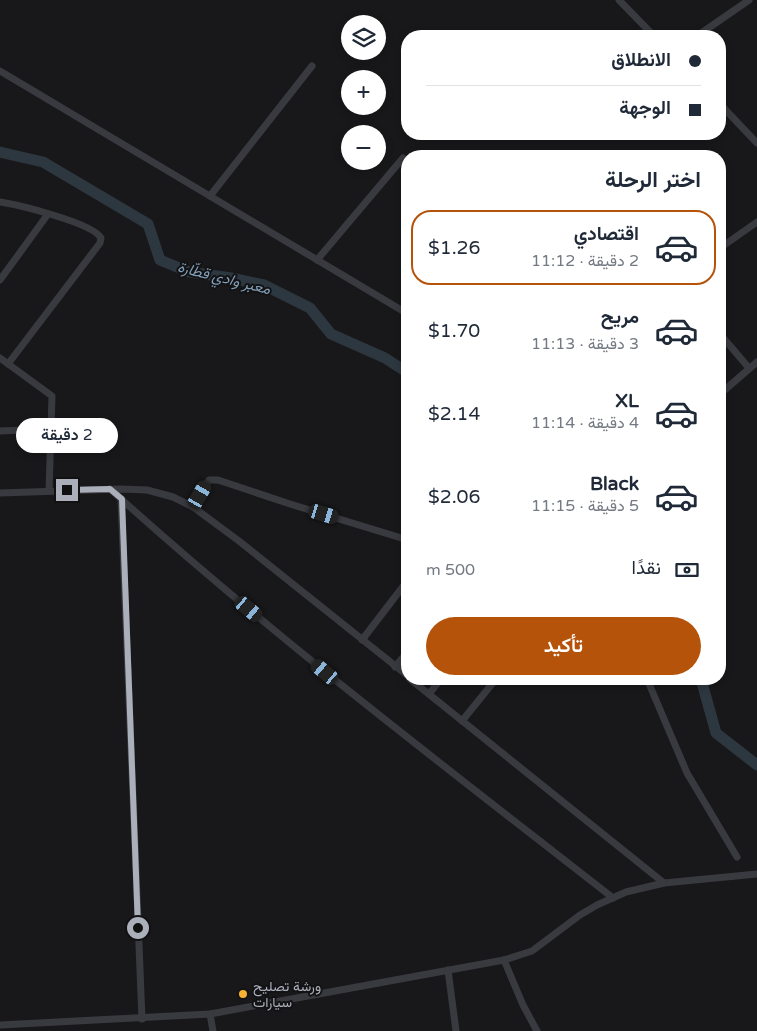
<!DOCTYPE html>
<html lang="ar">
<head>
<meta charset="utf-8">
<style>
	:root { --surface:#fff; --page:#f2f2f3; --text:#1f2937; --muted:#747a83; --line:#e0e1e3; --accent:#b45309 }
	body { margin:0; font-family:"Varela Round",Vazirmatn,sans-serif; background:var(--page); color:var(--text); direction:rtl; height:100vh; display:flex; flex-direction:column; font-size:19px; white-space:nowrap }
	* { box-sizing:border-box; margin:0 }
	p { font-size:16px; color:var(--muted) }
	.icon { flex:none; width:28px; height:28px; fill:none; stroke:currentColor; stroke-width:2; stroke-linecap:round; stroke-linejoin:round }
	.map { position:relative; flex:1; overflow:hidden; direction:ltr }
	.details { position:absolute; left:401px; top:150px; width:325px; height:535px; display:flex; flex-direction:column; background:var(--surface); border-radius:20px; box-shadow:0 2px 8px #0003; direction:rtl }
	.details>* { flex:none }
	.hud { position:absolute; left:401px; top:30px; width:325px; height:110px; border-radius:20px; box-shadow:0 2px 8px #0003; direction:rtl; display:grid; align-content:center; height:110px; padding:0 25px; background:var(--surface) }
	.buttons { position:absolute; left:341px; top:15px; display:grid; gap:10px }
	.buttons a { display:grid; place-items:center; width:45px; height:45px; border-radius:50%; background:var(--surface); box-shadow:0 2px 8px #0003; font-size:25px }
	.end { position:absolute; width:22px; height:22px; margin:-11px; border:6px solid #aaafba; background:#111; box-shadow:0 0 0 2px #111 }
	.from { border-radius:50% }
	.bubble { position:absolute; height:35px; border-radius:18px; background:var(--surface); box-shadow:0 2px 8px #0003; font-size:16px; font-weight:600; line-height:35px; text-align:center; direction:rtl }
	.car { position:absolute; width:15px; height:30px; margin:-15px -8px; border-radius:6px; box-shadow:0 0 4px 1px #0007; background:linear-gradient(#222 24%,#8ab4d8 0 40%,#222 0 76%,#8ab4d8 0 86%,#222 0) }
	.hud b { display:flex; align-items:center; gap:18px; height:48px; font-size:19px }
	.hud b+b { border-top:1px solid var(--line) }
	.hud i { width:12px; height:12px; background:var(--text) }
	ul { padding:0; list-style:none }
	li { display:flex; align-items:center; gap:15px; height:75px; margin:0 10px 8px; padding:0 15px; border:2px solid transparent; border-radius:20px }
	li div { flex:1 }
	li b { display:block; font-size:19px }
	li em { font-style:normal; font-weight:600 }
	li.on { border-color:var(--accent) }
	li>.icon { width:45px; height:45px; stroke-width:1.5 }
	h2 { padding:0 25px; font-size:22px; line-height:60px }
	.pay { display:flex; align-items:center; gap:12px; height:55px; padding:0 25px; font-size:19px }
	.pay p { margin-inline-start:auto }
	.button { display:flex; gap:10px; margin-top:auto; padding:10px 25px }
	.button a { flex:1; height:58px; border-radius:30px; background:var(--accent); color:#fff; font-size:20px; font-weight:600; line-height:58px; text-align:center }
	.map>svg:first-child { display:block }
	.lines { fill:none; stroke-linecap:round; stroke-linejoin:round }
	.river { stroke:#2d373f; stroke-width:11 }
	.minor { stroke:#393a3f; stroke-width:7 }
	.route { stroke:#aaafba; stroke-width:6 }
	.poi-dot { fill:#f7b133; stroke:#131315; stroke-width:2 }
	.labels { text-anchor:middle; stroke-width:4; stroke-linejoin:round; paint-order:stroke }
	.poi-label { font-size:14px; fill:#aaafba; stroke:#131315; text-anchor:start }
	.water-label { font-size:15px; font-style:italic; fill:#809eb6; stroke:#131315 }
</style>
</head>
<body>
<div class="map">
<svg width="757" height="1031" viewBox="0 0 757 1031">
	<rect width="100%" height="100%" fill="#18181a"/>
	<g class="lines">
		<g class="river">
			<path d="M0 152 43 162 148 224 160 260 189 272 231 278 264 285 310 308 331 334 385 358 408 373"/>
			<path d="M701 679 716 733 757 765"/>
		</g>
		<g class="minor">
			<path d="M619 0 654 36"/>
			<path d="M697 36 749 0"/>
			<path d="M0 71 408 314"/>
			<path d="M720 104 757 143"/>
			<path d="M210 196 312 66"/>
			<path d="M0 202C19 205 93 223 101 238L100 243 8 364"/>
			<path d="M720 248 757 222"/>
			<path d="M317 260 403 158"/>
			<path d="M0 280 48 214"/>
			<path d="M720 334 749 368"/>
			<path d="M0 358 52 396 49 491"/>
			<path d="M720 394 757 362"/>
			<path d="M0 431 51 429"/>
			<path d="M110 489C270 634 443 765 613 898"/>
			<path d="M0 493 121 489 147 490 173 497 193 507 239 541 408 676"/>
			<path d="M121 499 142 1019"/>
			<path d="M193 507 209 480H218L290 504 408 540"/>
			<path d="M362 640 408 580"/>
			<path d="M395 667 408 651"/>
			<path d="M410 679 664 883 757 874"/>
			<path d="M647 679 687 773 737 857"/>
			<path d="M429 694 441 679"/>
			<path d="M462 721 496 679"/>
			<path d="M504 960 523 1005 537 1031"/>
			<path d="M448 970 456 1031"/>
			<path d="M210 1014 213 1031"/>
			<path d="M0 1025 210 1014 504 960 532 951 580 915 597 905 626 892 664 883"/>
		</g>
	</g>
	<g class="lines">
		<path class="route" d="M67 490 110 489 122 499 138 928"/>
	</g>
	<circle class="poi-dot" cx="243" cy="994" r="5"/>
	<g class="labels">
		<g class="poi-label">
			<text x="253" y="991">ورشة تصليح<tspan x="253" dy="16">سيارات</tspan></text>
		</g>
		<g class="water-label">
			<text transform="translate(224 278) rotate(14)" y="5">معبر وادي قطّارة</text>
		</g>
	</g>
</svg>
<div class="buttons">
<a><svg class="icon" aria-label="layers" viewBox="0 0 24 24"><path d="M12 4l9 5-9 5-9-5zM3 14l9 5 9-5"/></svg></a>
<a>+</a>
<a>−</a>
</div>
<i class="end from" style="left:138px;top:928px"></i>
<i class="end" style="left:67px;top:490px"></i>
<div class="bubble" style="left:16px;top:418px;width:102px">2 دقيقة</div>
<i class="car" style="left:200px;top:495px;rotate:30deg"></i>
<i class="car" style="left:324px;top:514px;rotate:107deg"></i>
<i class="car" style="left:249px;top:609px;rotate:130deg"></i>
<i class="car" style="left:325px;top:672px;rotate:310deg"></i>
<div class="hud">
<b><i class="from"></i>الانطلاق</b>
<b><i></i>الوجهة</b>
</div>
<section class="details">
<h2>اختر الرحلة</h2>
<ul>
<li class="on"><svg class="icon" aria-label="car" viewBox="0 0 24 24"><path d="M5 17H2v-5l4-1 3-4h7l3 4 3 1v5h-3M9 17h6M6 11h13"/><circle cx="7" cy="17" r="2"/><circle cx="17" cy="17" r="2"/></svg><div><b>اقتصادي</b><p>2 دقيقة · 11:12</p></div><em>$1.26</em></li>
<li><svg class="icon" aria-label="car" viewBox="0 0 24 24"><path d="M5 17H2v-5l4-1 3-4h7l3 4 3 1v5h-3M9 17h6M6 11h13"/><circle cx="7" cy="17" r="2"/><circle cx="17" cy="17" r="2"/></svg><div><b>مريح</b><p>3 دقيقة · 11:13</p></div><em>$1.70</em></li>
<li><svg class="icon" aria-label="car" viewBox="0 0 24 24"><path d="M5 17H2v-5l4-1 3-4h7l3 4 3 1v5h-3M9 17h6M6 11h13"/><circle cx="7" cy="17" r="2"/><circle cx="17" cy="17" r="2"/></svg><div><b>XL</b><p>4 دقيقة · 11:14</p></div><em>$2.14</em></li>
<li><svg class="icon" aria-label="car" viewBox="0 0 24 24"><path d="M5 17H2v-5l4-1 3-4h7l3 4 3 1v5h-3M9 17h6M6 11h13"/><circle cx="7" cy="17" r="2"/><circle cx="17" cy="17" r="2"/></svg><div><b>Black</b><p>5 دقيقة · 11:15</p></div><em>$2.06</em></li>
</ul>
<div class="pay"><svg class="icon" aria-label="cash" viewBox="0 0 24 24"><path d="M3 7h18v10H3z"/><circle cx="12" cy="12" r="2"/></svg>نقدًا<p>500 m</p></div>
<div class="button"><a>تأكيد</a></div>
</section>
</div>
</body>
</html>
